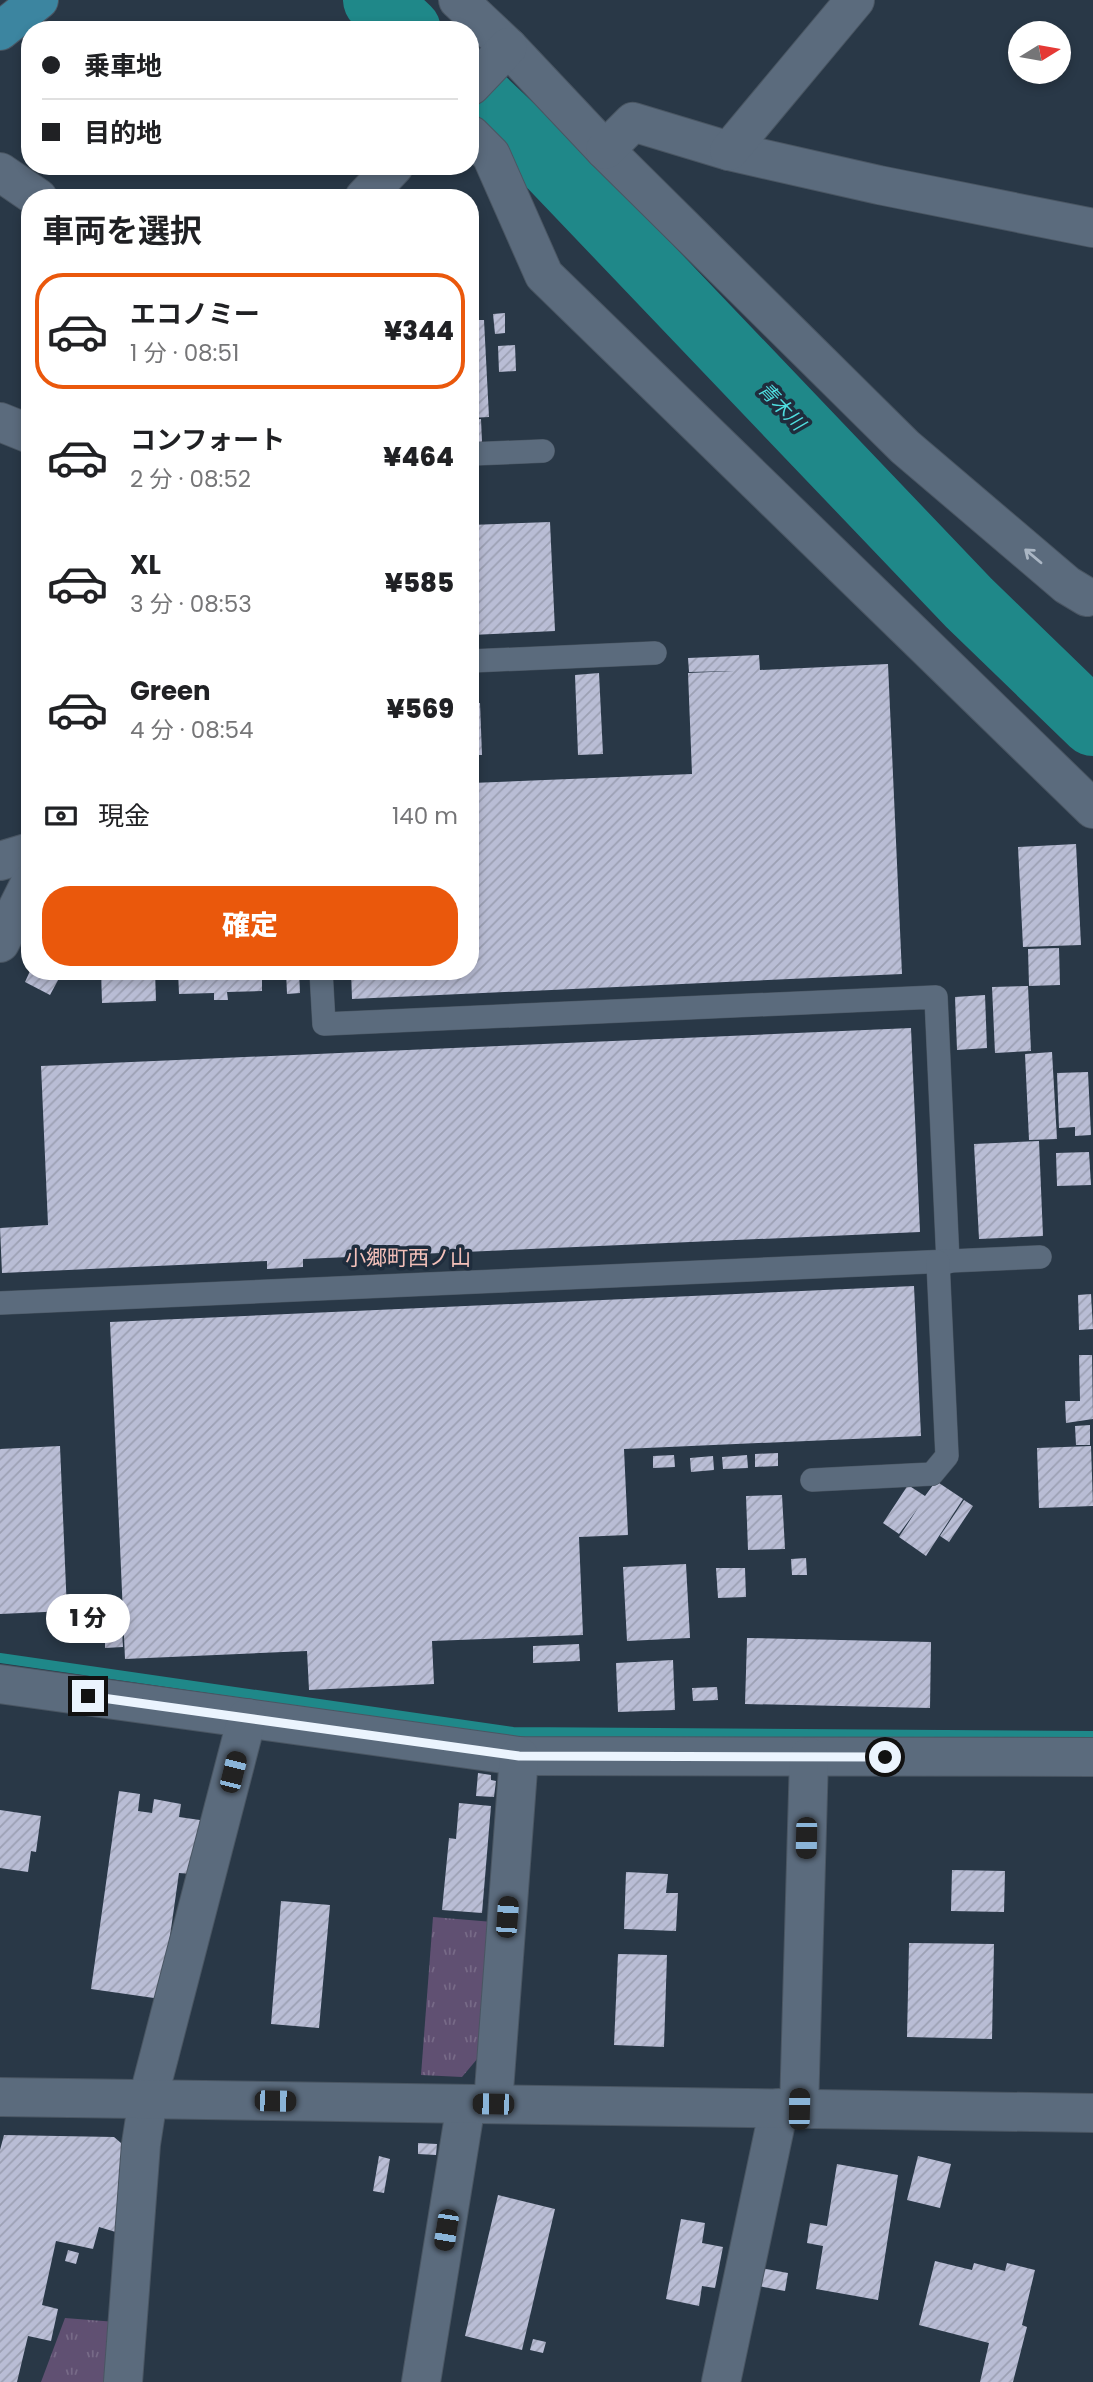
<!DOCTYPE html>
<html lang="ja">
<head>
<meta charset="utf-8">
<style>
	:root { --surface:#fff; --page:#f6f6f6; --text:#202124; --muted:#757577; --line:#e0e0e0; --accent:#ea580c }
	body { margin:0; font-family:Poppins,"Noto Sans JP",sans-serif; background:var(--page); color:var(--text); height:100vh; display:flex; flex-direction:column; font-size:26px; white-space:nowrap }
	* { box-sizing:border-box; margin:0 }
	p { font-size:23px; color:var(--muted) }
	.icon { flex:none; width:38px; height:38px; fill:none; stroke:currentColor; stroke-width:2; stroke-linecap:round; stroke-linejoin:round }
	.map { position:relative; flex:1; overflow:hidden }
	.drawer { position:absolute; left:21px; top:189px; width:458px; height:791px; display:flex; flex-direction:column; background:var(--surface); border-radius:28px; box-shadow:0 4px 10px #0003 }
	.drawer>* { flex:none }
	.top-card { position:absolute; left:21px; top:21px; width:458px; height:154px; border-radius:28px; box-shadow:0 4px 10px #0003; display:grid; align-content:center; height:154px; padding:0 21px; background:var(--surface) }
	.needle { width:46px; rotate:79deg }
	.fabs { position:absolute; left:1008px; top:21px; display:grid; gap:14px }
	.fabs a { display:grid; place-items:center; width:63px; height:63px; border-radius:50%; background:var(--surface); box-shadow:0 4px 10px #0003; font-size:35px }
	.end { position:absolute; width:32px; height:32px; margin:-16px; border:9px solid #ebf4fe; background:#111; box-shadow:0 0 0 4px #111 }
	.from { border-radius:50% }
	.bubble { position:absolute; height:49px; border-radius:24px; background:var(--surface); box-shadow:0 4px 10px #0003; font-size:23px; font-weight:800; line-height:49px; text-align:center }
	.car { position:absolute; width:21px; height:42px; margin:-21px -10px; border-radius:9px; box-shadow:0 0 5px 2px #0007; background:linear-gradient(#222 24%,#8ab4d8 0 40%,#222 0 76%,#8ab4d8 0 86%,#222 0) }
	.top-card b { display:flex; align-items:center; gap:24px; height:66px; font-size:26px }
	.top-card b+b { border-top:2px solid var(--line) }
	.top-card i { width:18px; height:18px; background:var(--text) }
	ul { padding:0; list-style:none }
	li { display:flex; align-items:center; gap:21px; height:116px; margin:0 14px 10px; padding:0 7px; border:4px solid transparent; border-radius:28px }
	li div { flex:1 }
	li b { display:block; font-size:26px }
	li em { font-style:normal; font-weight:800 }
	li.selected { border-color:var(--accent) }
	li>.icon { width:63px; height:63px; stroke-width:1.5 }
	h2 { padding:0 21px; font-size:32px; line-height:84px }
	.pay { display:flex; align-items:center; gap:18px; height:77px; padding:0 21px; font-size:26px }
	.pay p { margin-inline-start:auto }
	.action { display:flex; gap:14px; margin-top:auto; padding:14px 21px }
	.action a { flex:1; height:80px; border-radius:28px; background:var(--accent); color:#fff; font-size:28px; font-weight:800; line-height:80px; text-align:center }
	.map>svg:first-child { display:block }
	.grass { fill:url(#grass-tufts) }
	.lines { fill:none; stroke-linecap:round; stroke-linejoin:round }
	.stream { stroke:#1f8889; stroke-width:10 }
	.river { stroke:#1f8889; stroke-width:66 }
	.building { fill:url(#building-hatch) }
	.service-casing { stroke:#4a5663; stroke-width:24 }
	.minor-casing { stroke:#4a5663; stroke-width:40 }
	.tertiary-casing { stroke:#4a5663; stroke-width:40 }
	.primary-casing { stroke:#4a5663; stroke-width:40 }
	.service { stroke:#5b6b7d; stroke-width:23 }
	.minor { stroke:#5b6b7d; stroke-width:38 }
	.tertiary { stroke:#5b6b7d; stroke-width:38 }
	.primary { stroke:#3c85a0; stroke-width:38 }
	.oneway { stroke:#aab6c4 }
	.route { stroke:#ebf4fe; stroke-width:9 }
	.labels { text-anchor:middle; stroke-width:7; stroke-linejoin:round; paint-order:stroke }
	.water-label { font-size:19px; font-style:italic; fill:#4fdddf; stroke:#1f2d3d }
	.quarter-label { font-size:21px; fill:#f4c1ba; stroke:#1f2d3d }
</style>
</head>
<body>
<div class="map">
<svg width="1093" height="2382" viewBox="0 0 1093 2382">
	<defs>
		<pattern id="grass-tufts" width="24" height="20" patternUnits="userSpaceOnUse" patternTransform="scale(1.75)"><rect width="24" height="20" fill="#605072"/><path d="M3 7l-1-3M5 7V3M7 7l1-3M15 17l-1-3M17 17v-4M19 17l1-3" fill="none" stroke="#776a87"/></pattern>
		<pattern id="building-hatch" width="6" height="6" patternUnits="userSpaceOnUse" patternTransform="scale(1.75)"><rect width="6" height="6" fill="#b9bdd5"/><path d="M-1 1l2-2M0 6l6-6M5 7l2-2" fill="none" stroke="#9ca0b3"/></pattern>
	</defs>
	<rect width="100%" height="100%" fill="#293847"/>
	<g class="grass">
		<path d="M433 1917 493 1922 483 2052 462 2077 421 2075Z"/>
		<path d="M65 2318 116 2322 112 2382H41Z"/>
	</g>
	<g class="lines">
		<path class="stream" d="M0 1658 513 1732 1093 1736"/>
		<g class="river">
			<path d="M376 0 408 30"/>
			<path d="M471 89 551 165 969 603 1093 723"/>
		</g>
	</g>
	<g class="building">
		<path d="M505 313V333L495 334 493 314Z"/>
		<path d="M471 320H484L489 417 471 418Z"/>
		<path d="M515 345 516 371 499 372 498 346Z"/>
		<path d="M481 419 482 442H471V420Z"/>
		<path d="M550 522 555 631 471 635V525Z"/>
		<path d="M759 655 760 670 888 664 902 974 352 999 351 971H471V783L692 774 688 673 734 671 689 672 688 658Z"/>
		<path d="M599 673 603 754 578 755 575 675Z"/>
		<path d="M471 703H480L482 755H471Z"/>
		<path d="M1076 844 1081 945 1023 947 1018 847Z"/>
		<path d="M1059 948 1060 985 1029 986 1028 949Z"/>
		<path d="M30 971H63L50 995 25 982Z"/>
		<path d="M101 971H155L156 1001 102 1003Z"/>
		<path d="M178 971H262V991L227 992 228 1000H214V993L179 994Z"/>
		<path d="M286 971H299L300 993 287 994Z"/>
		<path d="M1028 986 1031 1051 995 1053 992 987Z"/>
		<path d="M985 995 987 1048 957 1050 955 997Z"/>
		<path d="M911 1028 920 1232 303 1259V1267L267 1269V1261L2 1273 0 1228 48 1225 41 1066Z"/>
		<path d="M1052 1052 1057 1139 1029 1140 1025 1054Z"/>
		<path d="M1088 1072 1091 1135 1075 1136V1127L1059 1128 1057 1073Z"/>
		<path d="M1039 1141 1043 1236 979 1239 974 1144Z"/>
		<path d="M1089 1152 1091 1185 1057 1186 1056 1153Z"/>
		<path d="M914 1286 921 1436 624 1449 628 1535 579 1537 583 1635 432 1641 434 1684 309 1690 307 1651 125 1659 110 1322Z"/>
		<path d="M1091 1294 1093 1329 1079 1330 1078 1295Z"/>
		<path d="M1079 1355H1092L1093 1419 1066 1423 1065 1401H1080Z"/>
		<path d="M1090 1425V1445H1076L1075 1426Z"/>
		<path d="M60 1446 67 1611 0 1614V1449Z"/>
		<path d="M1091 1446 1093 1506 1039 1508 1037 1448Z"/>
		<path d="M778 1453V1466L755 1467V1454Z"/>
		<path d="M674 1455 675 1467 653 1468V1456Z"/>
		<path d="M747 1455 748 1468 723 1469 722 1457Z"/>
		<path d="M713 1456 714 1470 691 1472 690 1458Z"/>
		<path d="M936 1481 963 1499 926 1556 899 1537 918 1508 899 1534 883 1523 908 1485 925 1496Z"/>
		<path d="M782 1495 785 1549 748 1550 746 1496Z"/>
		<path d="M964 1500 973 1506 949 1542 940 1536Z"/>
		<path d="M806 1558 807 1575H792L791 1559Z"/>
		<path d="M686 1564 690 1638 627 1641 623 1567Z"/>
		<path d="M716 1568H745L746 1597 718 1598Z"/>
		<path d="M105 1630H122L123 1647 105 1648Z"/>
		<path d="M747 1638 931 1642 930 1708 745 1704Z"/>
		<path d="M579 1644 580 1661 533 1663V1646Z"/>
		<path d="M673 1660 675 1710 618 1712 616 1663Z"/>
		<path d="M717 1687 718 1700 693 1701 692 1688Z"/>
		<path d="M478 1773 491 1775V1780L496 1781 494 1797 476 1796Z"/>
		<path d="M119 1791 140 1794 138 1811 152 1813 154 1799 181 1804 179 1817 200 1820 192 1874 179 1873 161 1999 91 1989Z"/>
		<path d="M459 1803 491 1806 482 1913 442 1910 449 1838 456 1839Z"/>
		<path d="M0 1810 41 1816 36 1852 31 1851 28 1872 0 1868Z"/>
		<path d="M952 1870 1005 1871 1004 1912 951 1911Z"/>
		<path d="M626 1872 668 1874 666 1893H678L676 1931 624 1929Z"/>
		<path d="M281 1901 330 1905 319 2028 271 2024Z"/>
		<path d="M909 1943 994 1944 992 2039 907 2037Z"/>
		<path d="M618 1954 667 1955 664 2047 614 2045Z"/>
		<path d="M4 2135 114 2137 128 2149 119 2233 99 2227 93 2249 56 2241 42 2305 58 2309 51 2341 28 2336 17 2382H0V2150Z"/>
		<path d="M418 2143 437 2144 436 2155 418 2154Z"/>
		<path d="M379 2156 390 2159 384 2193 373 2191Z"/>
		<path d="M918 2156 951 2164 940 2208 907 2200Z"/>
		<path d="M837 2164 898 2175 878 2300 816 2289 823 2246 807 2243 810 2223 827 2226Z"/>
		<path d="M498 2195 555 2209 522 2350 465 2336Z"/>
		<path d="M681 2219 705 2223 702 2243 723 2247 715 2288 702 2286 699 2306 666 2299Z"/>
		<path d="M68 2250 79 2253 76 2264 65 2261Z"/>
		<path d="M935 2261 972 2270 974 2263 1005 2271 1007 2263 1035 2270 1022 2325 1027 2327 1013 2382H980L989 2343 919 2325Z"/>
		<path d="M761 2268 788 2273 785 2291 758 2286Z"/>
		<path d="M533 2339 546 2342 543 2353 530 2350Z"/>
	</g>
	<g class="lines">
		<defs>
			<g id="service">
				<path d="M471 454 543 451"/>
				<path d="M471 661 655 653"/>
				<path d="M321 971 324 1024 936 997 948 1262"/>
				<path d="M0 1303 1040 1257"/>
				<path d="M812 1480 932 1474 947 1456 938 1262"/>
			</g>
			<g id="minor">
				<path d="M458 0 508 47 605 150 905 447 1067 585 1087 597"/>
				<path d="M471 86 508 47"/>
				<path d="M471 135 491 155 544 275 1093 809"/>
				<path d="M605 150 633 122 729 151 879 185 1093 228"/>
				<path d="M729 151 855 0"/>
				<path d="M0 172 38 198"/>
				<path d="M364 198 394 166"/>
				<path d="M0 422 30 434"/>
				<path d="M0 861 30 852"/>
				<path d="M0 943 30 883"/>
				<path d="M0 1684 519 1756 1093 1757"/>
				<path d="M493 2104 519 1756"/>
				<path d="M799 2109 809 1757"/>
				<path d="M123 2382 141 2144 148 2099 247 1718"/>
				<path d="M421 2382 466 2104"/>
				<path d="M721 2382 779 2108"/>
			</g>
			<path id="tertiary" d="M0 2097 1093 2113"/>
			<path id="primary" d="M0 31 39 0"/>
		</defs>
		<use href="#service" class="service-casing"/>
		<use href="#minor" class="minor-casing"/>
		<use href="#tertiary" class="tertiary-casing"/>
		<use href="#primary" class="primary-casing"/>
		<use href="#service" class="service"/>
		<use href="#minor" class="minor"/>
		<use href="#tertiary" class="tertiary"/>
		<use href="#primary" class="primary"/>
	</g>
	<defs><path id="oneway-shaft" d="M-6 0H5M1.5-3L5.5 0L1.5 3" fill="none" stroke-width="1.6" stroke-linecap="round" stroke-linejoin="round" transform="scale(1.75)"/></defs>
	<use class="oneway" href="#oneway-shaft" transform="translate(1033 556) rotate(-140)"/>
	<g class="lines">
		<path class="route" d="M88 1696 519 1756 885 1757"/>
	</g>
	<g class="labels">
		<g class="water-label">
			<text transform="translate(782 406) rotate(46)" y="7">青木川</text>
		</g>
		<g class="quarter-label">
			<text x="408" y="1265">小郷町西ノ山</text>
		</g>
	</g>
</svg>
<div class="fabs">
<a><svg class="needle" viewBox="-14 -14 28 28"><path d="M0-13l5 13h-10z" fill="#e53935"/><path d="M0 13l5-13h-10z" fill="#757577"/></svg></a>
</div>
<i class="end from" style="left:885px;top:1757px"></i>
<i class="end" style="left:88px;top:1696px"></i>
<div class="bubble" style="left:46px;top:1594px;width:84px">1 分</div>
<i class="car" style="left:233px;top:1772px;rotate:14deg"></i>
<i class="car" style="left:806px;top:1838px;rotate:181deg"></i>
<i class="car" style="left:507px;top:1917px;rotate:4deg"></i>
<i class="car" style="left:275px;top:2101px;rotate:91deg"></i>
<i class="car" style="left:493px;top:2104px;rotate:271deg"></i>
<i class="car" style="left:799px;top:2109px;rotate:1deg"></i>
<i class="car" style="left:446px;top:2230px;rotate:189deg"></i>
<div class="top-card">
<b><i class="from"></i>乗車地</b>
<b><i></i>目的地</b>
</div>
<section class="drawer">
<h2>車両を選択</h2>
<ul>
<li class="selected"><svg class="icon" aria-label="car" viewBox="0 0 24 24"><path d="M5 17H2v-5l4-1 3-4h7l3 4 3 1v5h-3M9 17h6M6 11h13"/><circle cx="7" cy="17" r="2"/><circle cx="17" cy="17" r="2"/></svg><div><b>エコノミー</b><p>1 分 · 08:51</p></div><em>¥344</em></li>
<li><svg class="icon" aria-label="car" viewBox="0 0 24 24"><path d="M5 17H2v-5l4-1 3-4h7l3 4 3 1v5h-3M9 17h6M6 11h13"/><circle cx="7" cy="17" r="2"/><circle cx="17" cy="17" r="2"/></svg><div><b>コンフォート</b><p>2 分 · 08:52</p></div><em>¥464</em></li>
<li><svg class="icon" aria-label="car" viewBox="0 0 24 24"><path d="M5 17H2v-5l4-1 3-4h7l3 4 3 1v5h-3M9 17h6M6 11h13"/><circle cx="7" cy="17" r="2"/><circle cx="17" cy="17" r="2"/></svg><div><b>XL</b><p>3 分 · 08:53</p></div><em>¥585</em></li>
<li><svg class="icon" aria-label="car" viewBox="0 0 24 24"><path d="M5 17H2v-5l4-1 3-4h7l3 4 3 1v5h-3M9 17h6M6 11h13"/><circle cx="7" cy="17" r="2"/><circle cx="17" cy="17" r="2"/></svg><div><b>Green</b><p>4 分 · 08:54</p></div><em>¥569</em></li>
</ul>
<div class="pay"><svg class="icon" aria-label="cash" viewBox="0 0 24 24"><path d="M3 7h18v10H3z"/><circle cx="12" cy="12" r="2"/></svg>現金<p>140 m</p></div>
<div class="action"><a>確定</a></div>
</section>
</div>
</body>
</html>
